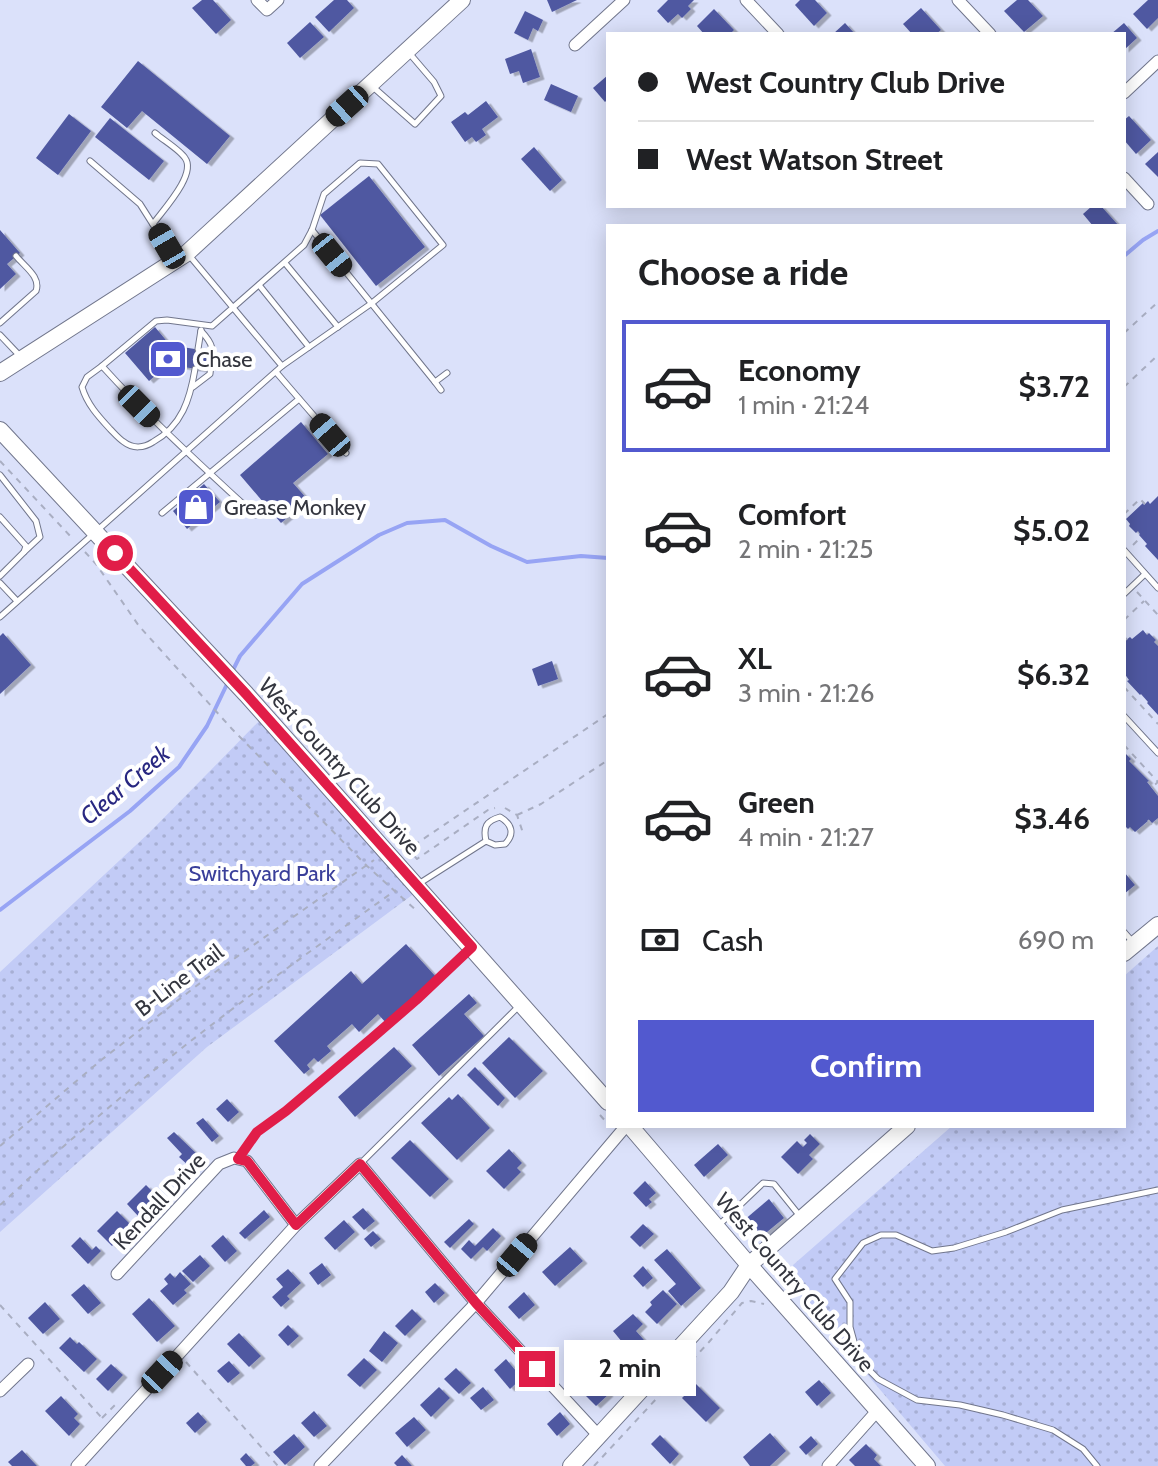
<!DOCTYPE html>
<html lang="en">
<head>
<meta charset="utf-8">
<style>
	:root { --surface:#fff; --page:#f6f6f6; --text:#202124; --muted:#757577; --line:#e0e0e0; --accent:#5259cf }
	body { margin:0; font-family:Cabin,sans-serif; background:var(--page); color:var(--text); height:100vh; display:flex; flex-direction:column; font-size:30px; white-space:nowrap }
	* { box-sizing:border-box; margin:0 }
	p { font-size:26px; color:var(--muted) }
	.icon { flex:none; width:44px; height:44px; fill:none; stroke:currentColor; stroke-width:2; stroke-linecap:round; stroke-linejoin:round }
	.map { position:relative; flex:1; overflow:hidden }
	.details { position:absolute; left:606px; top:224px; width:520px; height:904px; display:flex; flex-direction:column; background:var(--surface); border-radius:0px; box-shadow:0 4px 20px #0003 }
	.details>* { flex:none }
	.top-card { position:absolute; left:606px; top:32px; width:520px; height:176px; border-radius:0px; box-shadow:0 4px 20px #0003; display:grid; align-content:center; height:176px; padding:0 32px; background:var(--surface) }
	.end { position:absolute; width:36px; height:36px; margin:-18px; border:10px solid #e11d48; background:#fff; box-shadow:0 0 0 4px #fff }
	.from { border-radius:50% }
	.bubble { position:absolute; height:56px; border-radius:0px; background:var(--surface); box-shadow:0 4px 20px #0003; font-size:26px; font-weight:700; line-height:56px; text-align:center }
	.car { position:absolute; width:24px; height:48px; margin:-24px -12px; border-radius:10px; box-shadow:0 0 6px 2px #0007; background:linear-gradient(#222 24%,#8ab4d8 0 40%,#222 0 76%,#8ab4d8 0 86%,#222 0) }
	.top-card b { display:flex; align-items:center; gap:28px; height:76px; font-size:30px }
	.top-card b+b { border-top:2px solid var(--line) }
	.top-card i { width:20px; height:20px; background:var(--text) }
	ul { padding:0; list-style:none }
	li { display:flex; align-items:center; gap:24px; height:132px; margin:0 16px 12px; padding:0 16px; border:4px solid transparent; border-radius:0px }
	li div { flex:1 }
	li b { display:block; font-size:30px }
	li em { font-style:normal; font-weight:700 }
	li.current { border-color:var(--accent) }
	li>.icon { width:72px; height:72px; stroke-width:1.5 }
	h2 { padding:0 32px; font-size:36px; line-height:96px }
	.pay { display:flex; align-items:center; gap:20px; height:88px; padding:0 32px; font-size:30px }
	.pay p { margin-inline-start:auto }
	.primary-button { display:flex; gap:16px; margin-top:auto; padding:16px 32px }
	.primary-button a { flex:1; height:92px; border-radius:0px; background:var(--accent); color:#fff; font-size:32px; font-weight:700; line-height:92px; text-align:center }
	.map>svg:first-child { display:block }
	.grass { fill:url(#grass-dots) }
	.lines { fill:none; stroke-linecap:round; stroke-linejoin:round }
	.stream { stroke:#97a4f4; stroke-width:4 }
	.building { fill:#4f58a1; filter:url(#shadow) }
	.lane-casing { stroke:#71768c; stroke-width:7 }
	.street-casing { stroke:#71768c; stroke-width:13 }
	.secondary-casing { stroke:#71768c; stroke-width:18 }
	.primary-casing { stroke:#71768c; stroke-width:18 }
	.path { stroke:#a9aec2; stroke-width:2; stroke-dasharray:6 6; stroke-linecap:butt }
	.lane { stroke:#fff; stroke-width:5 }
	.street { stroke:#fff; stroke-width:11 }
	.secondary { stroke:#fff; stroke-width:16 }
	.primary { stroke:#fff; stroke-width:16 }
	.route { stroke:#e11d48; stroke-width:10 }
	.labels { text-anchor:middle; stroke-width:8; stroke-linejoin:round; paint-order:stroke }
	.poi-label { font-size:22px; fill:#34363f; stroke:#fff; text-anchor:start }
	.street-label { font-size:22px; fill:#34363f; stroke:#fff }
	.park-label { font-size:22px; fill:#3a3f9a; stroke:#fff }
	.water-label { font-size:24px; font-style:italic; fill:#282781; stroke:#fff }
</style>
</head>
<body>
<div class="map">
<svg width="1158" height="1466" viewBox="0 0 1158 1466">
	<defs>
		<pattern id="grass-dots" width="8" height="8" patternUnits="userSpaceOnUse" patternTransform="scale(2)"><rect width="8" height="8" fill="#c2cbf6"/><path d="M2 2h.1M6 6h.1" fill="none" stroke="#a7afd4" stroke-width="1.8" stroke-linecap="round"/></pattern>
		<filter id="shadow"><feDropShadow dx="4.5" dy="2.5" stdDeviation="0" flood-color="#0004"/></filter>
	</defs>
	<rect width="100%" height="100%" fill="#dbe1fa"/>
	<g class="grass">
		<path d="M262 718 423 887 207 1047 0 1232V972L150 832Z"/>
		<path d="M1158 946V1466H945L797 1292 793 1265 952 1126H1124V976Z"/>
	</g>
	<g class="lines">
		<g class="stream">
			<path d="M1124 256 1143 240 1158 231"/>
			<path d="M232 672 240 656 302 584 379 535 407 523 445 520 491 546 527 562 581 556 608 558"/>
			<path d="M0 910 130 811 179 767 207 726 229 680"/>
		</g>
	</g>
	<g class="building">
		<path d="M202 0H213L231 20 216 34 192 8Z"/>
		<path d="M334 0H347L354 8 329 32 315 17Z"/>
		<path d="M547 0H577L552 12Z"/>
		<path d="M668 0H694L688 6 691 9 682 18 678 14 668 23 657 11Z"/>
		<path d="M800 0H815L827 13 814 26 795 5Z"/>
		<path d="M1017 0H1028L1043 16 1024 32 1004 11Z"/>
		<path d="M1148 0H1158V18L1147 29 1133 14Z"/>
		<path d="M921 8 941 30 936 34H912L903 24Z"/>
		<path d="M714 9 734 30 730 34H704L697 26Z"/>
		<path d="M525 11 543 20 538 31 533 28 528 40 514 33Z"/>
		<path d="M310 22 324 37 300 58 287 43Z"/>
		<path d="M845 23 855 34H833Z"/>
		<path d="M1124 23 1137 38 1124 50V34H1111Z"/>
		<path d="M531 49 540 77 523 83 519 71 510 74 505 59Z"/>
		<path d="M138 61 230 136 207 164 142 111 127 128 101 107Z"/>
		<path d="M608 75V99L605 102 593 88Z"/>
		<path d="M551 84 578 96 571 112 544 100Z"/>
		<path d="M486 101 498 117 482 129 486 135 476 142 472 137 465 142 451 122 465 112 468 115Z"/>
		<path d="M69 114 91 131 58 175 36 158Z"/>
		<path d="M1129 116 1151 140 1136 154 1124 140V120Z"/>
		<path d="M110 118 164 161 149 180 95 137Z"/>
		<path d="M534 147 562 180 550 191 521 159Z"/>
		<path d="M1158 152V177L1145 164Z"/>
		<path d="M369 176 425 247 376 286 320 215Z"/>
		<path d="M1092 206H1101L1119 226H1093L1083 214Z"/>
		<path d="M0 230 20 253 7 264 16 274 0 289Z"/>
		<path d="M155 327 170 345 207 351 205 370 168 365 149 381 125 353Z"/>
		<path d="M301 422 328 454 293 483 308 500 281 523 240 475Z"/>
		<path d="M204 484 220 502 187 529 173 511Z"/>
		<path d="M1158 496V560L1145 546 1147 544 1139 535 1140 534 1138 531 1136 533 1129 526 1130 524 1126 519 1143 503 1144 505 1148 501 1150 504Z"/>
		<path d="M1143 630 1147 635 1149 633 1156 640 1154 642 1158 646V715L1147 703 1148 702 1141 694 1140 695 1127 681 1129 680 1124 673V638L1126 640 1130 637 1132 639Z"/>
		<path d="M3 633 31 665 0 694V636Z"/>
		<path d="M552 661 558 679 538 686 532 669Z"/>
		<path d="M1124 752 1131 759 1129 761 1149 781 1147 782 1158 796V818L1152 823 1149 820 1135 832 1130 827 1128 829 1124 825Z"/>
		<path d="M1124 872 1135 885 1124 894Z"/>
		<path d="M406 944 437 978 387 1024 378 1014 359 1032 352 1024 327 1046 331 1051 318 1062 314 1058 307 1065 310 1069 304 1074 274 1041 351 971 362 984Z"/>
		<path d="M469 994 477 1003 464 1014 484 1036 439 1076 412 1045Z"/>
		<path d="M509 1037 543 1071 515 1098 482 1063Z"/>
		<path d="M394 1047 412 1066 355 1117 338 1097Z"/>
		<path d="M475 1067 505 1098 498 1106 467 1075Z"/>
		<path d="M458 1094 490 1128 457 1160 421 1123 449 1097 452 1100Z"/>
		<path d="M227 1099 239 1112 228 1122 216 1109Z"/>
		<path d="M203 1118 219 1136 212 1142 196 1123Z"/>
		<path d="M174 1132 200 1157 190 1167 179 1157 182 1154 167 1138Z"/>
		<path d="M810 1134 820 1144 809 1155 813 1159 798 1174 781 1157 797 1141 803 1147 807 1143 804 1140Z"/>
		<path d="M410 1140 449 1179 430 1197 391 1158Z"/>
		<path d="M718 1144 728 1155 704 1177 694 1165Z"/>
		<path d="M509 1149 522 1163 517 1168 521 1172 504 1189 486 1171Z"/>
		<path d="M645 1181 656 1193 649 1199 652 1202 646 1207 633 1193Z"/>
		<path d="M146 1185 159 1198 139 1217 127 1204Z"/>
		<path d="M769 1199 784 1218 767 1232 748 1233 743 1226V1221Z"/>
		<path d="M363 1208 375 1221 364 1230 352 1217Z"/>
		<path d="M264 1210 270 1217 245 1239 239 1233Z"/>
		<path d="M117 1211 132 1226 112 1246 97 1231Z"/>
		<path d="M469 1219 474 1224 450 1248 444 1242Z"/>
		<path d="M344 1220 355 1232 335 1250 324 1238Z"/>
		<path d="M643 1224 654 1234 640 1247 630 1237Z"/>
		<path d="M493 1228 501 1236 487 1251 483 1247 471 1259 461 1249 469 1240 475 1246Z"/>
		<path d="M373 1231 381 1239 371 1247 364 1239Z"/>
		<path d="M223 1235 237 1251 225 1262 211 1246Z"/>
		<path d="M80 1237 92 1250 96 1246 101 1251 88 1264 71 1246Z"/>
		<path d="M570 1247 583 1261 555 1286 542 1272Z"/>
		<path d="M667 1249 701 1288 681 1306 668 1291 676 1284 654 1260Z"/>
		<path d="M200 1255 210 1266 193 1282 182 1271Z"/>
		<path d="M322 1263 331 1275 318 1285 309 1273Z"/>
		<path d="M643 1266 653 1278 643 1287 633 1276Z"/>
		<path d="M288 1269 301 1283 287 1296 290 1299 281 1307 272 1297 283 1287 276 1279Z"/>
		<path d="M180 1272 191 1284 184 1290 187 1293 173 1305 160 1291 168 1284 164 1279 170 1273 175 1278Z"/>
		<path d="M435 1283 445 1293 434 1303 425 1292Z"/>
		<path d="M84 1284 101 1303 88 1314 71 1295Z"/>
		<path d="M663 1290 677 1304 657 1324 645 1312 652 1305 650 1302Z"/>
		<path d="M524 1292 535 1305 519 1319 508 1307Z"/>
		<path d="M149 1298 175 1326 157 1342 132 1314Z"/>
		<path d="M45 1302 60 1319 43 1334 28 1318Z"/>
		<path d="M412 1309 422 1319 405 1336 395 1326Z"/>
		<path d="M633 1314 643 1324 636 1331 644 1340 635 1348 632 1344 627 1348 613 1331Z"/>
		<path d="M288 1325 299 1336 288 1346 278 1335Z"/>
		<path d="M384 1331 398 1343 382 1362 369 1351Z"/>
		<path d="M239 1333 261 1356 249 1367 227 1344Z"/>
		<path d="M70 1337 77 1344 79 1342 97 1359 84 1372 59 1348Z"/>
		<path d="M364 1358 377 1370 360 1387 347 1375Z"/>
		<path d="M506 1359 522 1378 510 1389 494 1370Z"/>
		<path d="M229 1361 240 1373 228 1383 217 1371Z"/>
		<path d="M111 1364 123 1375 108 1391 96 1379Z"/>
		<path d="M456 1368 471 1383 459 1394 444 1379Z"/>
		<path d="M581 1374 590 1383 594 1379 609 1394 596 1406 573 1383Z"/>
		<path d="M819 1380 831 1393 817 1406 805 1392Z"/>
		<path d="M696 1384 720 1408 706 1422 682 1398Z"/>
		<path d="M439 1387 450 1398 431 1417 420 1405Z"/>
		<path d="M483 1387 494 1400 481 1410 470 1398Z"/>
		<path d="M61 1396 78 1414 74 1418 80 1424 69 1436 45 1411Z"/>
		<path d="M314 1411 327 1426 314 1437 301 1423Z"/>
		<path d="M198 1412 207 1422 195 1433 186 1423Z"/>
		<path d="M560 1412 570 1424 557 1436 547 1424Z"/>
		<path d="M414 1417 426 1430 407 1447 395 1433Z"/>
		<path d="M770 1433 786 1451 770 1466H750L743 1457Z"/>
		<path d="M294 1434 305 1447 285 1465 273 1452Z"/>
		<path d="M660 1435 679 1454 670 1464 651 1444Z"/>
		<path d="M811 1436 818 1444 806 1455 799 1447Z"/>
		<path d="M866 1444 877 1455 874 1459 881 1466H855L849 1460Z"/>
		<path d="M22 1450 37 1466H12L8 1462Z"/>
		<path d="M246 1453 255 1463 251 1466H246L240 1459Z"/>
		<path d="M402 1455 412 1466H397L394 1463Z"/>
	</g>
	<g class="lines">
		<defs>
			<g id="lane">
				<path d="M373 87 415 124 441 96 434 82 410 54"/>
				<path d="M90 161 140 204 173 256"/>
				<path d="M153 224C163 210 197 174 185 158 180 150 163 140 155 133"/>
				<path d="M312 230 435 382 447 373"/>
				<path d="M285 263 338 327"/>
				<path d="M259 285 309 347"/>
				<path d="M0 323 36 291C41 277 25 267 16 256"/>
				<path d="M0 335 19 355"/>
				<path d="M198 349 201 330"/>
				<path d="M102 366 156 321 167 320 212 326 304 245 312 230 324 194 360 163 378 164 443 245 372 303 282 366 188 254"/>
				<path d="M195 369C190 399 182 426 153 442 144 448 133 449 124 442 119 439 114 433 110 429 98 416 87 404 82 387L87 377 102 366C150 419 203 467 255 515"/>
				<path d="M276 372 346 453"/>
				<path d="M435 382 441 390"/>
				<path d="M193 387 210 374C212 352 217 348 201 331"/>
				<path d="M0 475 36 521 40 537 24 552"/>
				<path d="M162 513 299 399"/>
				<path d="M0 517 26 546 24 552 0 576"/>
				<path d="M1124 550 1158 588"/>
				<path d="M0 583 17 601"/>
				<path d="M1124 594 1145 574"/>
				<path d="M0 617 282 366"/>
				<path d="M1124 716 1158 753"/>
				<path d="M420 883 486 841 495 845 505 844C515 834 512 824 500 817 486 821 483 827 486 841"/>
				<path d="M1124 932 1131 940"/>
				<path d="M239 1157 257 1132 286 1111 348 1059 416 1000 469 950"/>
				<path d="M360 1164 518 1007"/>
				<path d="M720 1224 763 1183 774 1184 799 1215"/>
				<path d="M1097 1466 1083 1449 1053 1430 1003 1415 960 1405 917 1400 878 1379 859 1360 850 1327V1302L835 1279 863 1243 881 1235H896L932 1251 954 1248 1006 1232 1062 1210 1158 1190"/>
			</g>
			<g id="street">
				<path d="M257 0 267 10 278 0"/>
				<path d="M746 0 778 34"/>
				<path d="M958 0 990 34"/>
				<path d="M575 45 624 0"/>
				<path d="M1124 93 1158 61"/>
				<path d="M1124 178 1148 204"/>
				<path d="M117 1274 219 1164 234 1158 247 1161 296 1225"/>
				<path d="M0 1391 28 1364"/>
				<path d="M77 1466 296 1225 360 1164 476 1303 598 1435"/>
				<path d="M320 1466 476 1303 626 1126"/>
				<path d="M828 1466 878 1410"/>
			</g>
			<g id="secondary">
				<path d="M0 430 246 694 608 1102"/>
				<path d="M1124 953 1158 925"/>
				<path d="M630 1126 749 1265 927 1466"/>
				<path d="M571 1466 731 1292 749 1265 907 1126"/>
			</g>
			<path id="primary" d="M0 373 187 253 462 0"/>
		</defs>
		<use href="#lane" class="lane-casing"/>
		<use href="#street" class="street-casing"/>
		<use href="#secondary" class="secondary-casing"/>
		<use href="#primary" class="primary-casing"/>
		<g class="path">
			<path d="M1124 333 1158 302"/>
			<path d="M1124 387 1158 355"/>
			<path d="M0 461 73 539"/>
			<path d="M1124 514 1140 499 1145 504"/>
			<path d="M1133 545 1141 537"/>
			<path d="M85 552 96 564 139 626 232 729 367 866 417 911"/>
			<path d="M1137 592 1158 615"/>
			<path d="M1124 620 1144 601"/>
			<path d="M1124 636 1127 640"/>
			<path d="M1124 687 1158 724"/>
			<path d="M1124 745 1158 782 1152 787"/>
			<path d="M505 808 517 815 523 833"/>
			<path d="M517 815 541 804 608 760"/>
			<path d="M1148 820 1152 825 1158 820"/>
			<path d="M398 842 401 841 417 859 488 810 495 808"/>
			<path d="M404 852 608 714"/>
			<path d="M600 1115 608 1124"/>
			<path d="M0 1146 100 1061 204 980 374 860"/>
			<path d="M0 1205C29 1179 56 1152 86 1127 184 1042 290 965 396 890"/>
			<path d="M0 1305 101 1417"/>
			<path d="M186 1362 278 1466"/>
			<path d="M102 1418 116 1404"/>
			<path d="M594 1466 709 1342 742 1303 751 1301 764 1304"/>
		</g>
		<use href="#lane" class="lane"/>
		<use href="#street" class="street"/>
		<use href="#secondary" class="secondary"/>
		<use href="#primary" class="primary"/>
	</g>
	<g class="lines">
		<path class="route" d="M115 553 246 694 472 947 416 1000 371 1039 286 1111 257 1132 238 1159 247 1161 296 1225 360 1164 476 1303 537 1369"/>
	</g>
	<defs>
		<symbol id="bank-square" viewBox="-11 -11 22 22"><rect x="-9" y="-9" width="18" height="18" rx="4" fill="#5259cf" stroke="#fff"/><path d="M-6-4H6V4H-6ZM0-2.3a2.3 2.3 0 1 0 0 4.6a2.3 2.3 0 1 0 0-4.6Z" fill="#fff"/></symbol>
		<symbol id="shop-square" viewBox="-11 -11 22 22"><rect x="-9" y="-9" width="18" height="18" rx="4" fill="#5259cf" stroke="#fff"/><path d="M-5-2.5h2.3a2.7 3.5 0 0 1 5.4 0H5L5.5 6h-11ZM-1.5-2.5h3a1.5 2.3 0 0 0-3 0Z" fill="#fff"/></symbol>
	</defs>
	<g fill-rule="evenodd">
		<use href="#bank-square" x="146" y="337" width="44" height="44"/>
		<use href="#shop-square" x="174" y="485" width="44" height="44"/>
	</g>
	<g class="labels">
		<g class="poi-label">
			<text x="196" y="367">Chase</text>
			<text x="224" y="515">Grease Monkey</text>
		</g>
		<g class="street-label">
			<text transform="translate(340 766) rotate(48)" y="8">West Country Club Drive</text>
			<text transform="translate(179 980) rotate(-37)" y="8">B-Line Trail</text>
			<text transform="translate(159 1201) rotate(-47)" y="8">Kendall Drive</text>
			<text transform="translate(795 1282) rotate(49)" y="8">West Country Club Drive</text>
		</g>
		<g class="park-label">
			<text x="262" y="881">Switchyard Park</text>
		</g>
		<g class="water-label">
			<text transform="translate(125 785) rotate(-40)" y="8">Clear Creek</text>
		</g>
	</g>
</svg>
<i class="end from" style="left:115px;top:553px"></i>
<i class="end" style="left:537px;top:1369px"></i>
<div class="bubble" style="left:564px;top:1340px;width:132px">2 min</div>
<i class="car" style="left:347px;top:106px;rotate:228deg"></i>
<i class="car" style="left:167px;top:246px;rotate:330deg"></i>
<i class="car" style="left:332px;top:255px;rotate:141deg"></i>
<i class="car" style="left:139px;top:406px;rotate:135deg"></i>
<i class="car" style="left:330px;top:435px;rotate:319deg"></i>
<i class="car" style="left:517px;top:1255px;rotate:40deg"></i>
<i class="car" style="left:162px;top:1372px;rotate:43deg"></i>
<div class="top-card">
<b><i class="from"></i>West Country Club Drive</b>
<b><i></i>West Watson Street</b>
</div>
<section class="details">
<h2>Choose a ride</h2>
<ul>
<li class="current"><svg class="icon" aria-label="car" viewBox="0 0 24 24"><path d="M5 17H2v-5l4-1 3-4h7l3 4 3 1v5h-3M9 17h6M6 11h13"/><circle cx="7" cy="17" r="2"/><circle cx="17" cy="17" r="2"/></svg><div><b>Economy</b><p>1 min · 21:24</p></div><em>$3.72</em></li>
<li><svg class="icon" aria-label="car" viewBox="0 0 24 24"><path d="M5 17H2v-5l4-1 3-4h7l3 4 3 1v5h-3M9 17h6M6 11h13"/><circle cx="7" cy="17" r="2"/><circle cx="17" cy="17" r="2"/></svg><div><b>Comfort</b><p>2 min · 21:25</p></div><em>$5.02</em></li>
<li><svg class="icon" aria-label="car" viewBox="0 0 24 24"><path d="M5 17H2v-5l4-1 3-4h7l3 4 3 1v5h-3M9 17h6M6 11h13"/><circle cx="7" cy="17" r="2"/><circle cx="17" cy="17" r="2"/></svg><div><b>XL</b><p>3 min · 21:26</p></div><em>$6.32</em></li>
<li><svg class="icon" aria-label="car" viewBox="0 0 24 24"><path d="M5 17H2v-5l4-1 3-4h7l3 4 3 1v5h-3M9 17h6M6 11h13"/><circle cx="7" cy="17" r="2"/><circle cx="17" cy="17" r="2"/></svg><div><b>Green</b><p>4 min · 21:27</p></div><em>$3.46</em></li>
</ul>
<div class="pay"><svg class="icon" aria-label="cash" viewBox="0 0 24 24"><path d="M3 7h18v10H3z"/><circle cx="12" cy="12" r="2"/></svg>Cash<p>690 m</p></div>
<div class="primary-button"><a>Confirm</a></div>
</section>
</div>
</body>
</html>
